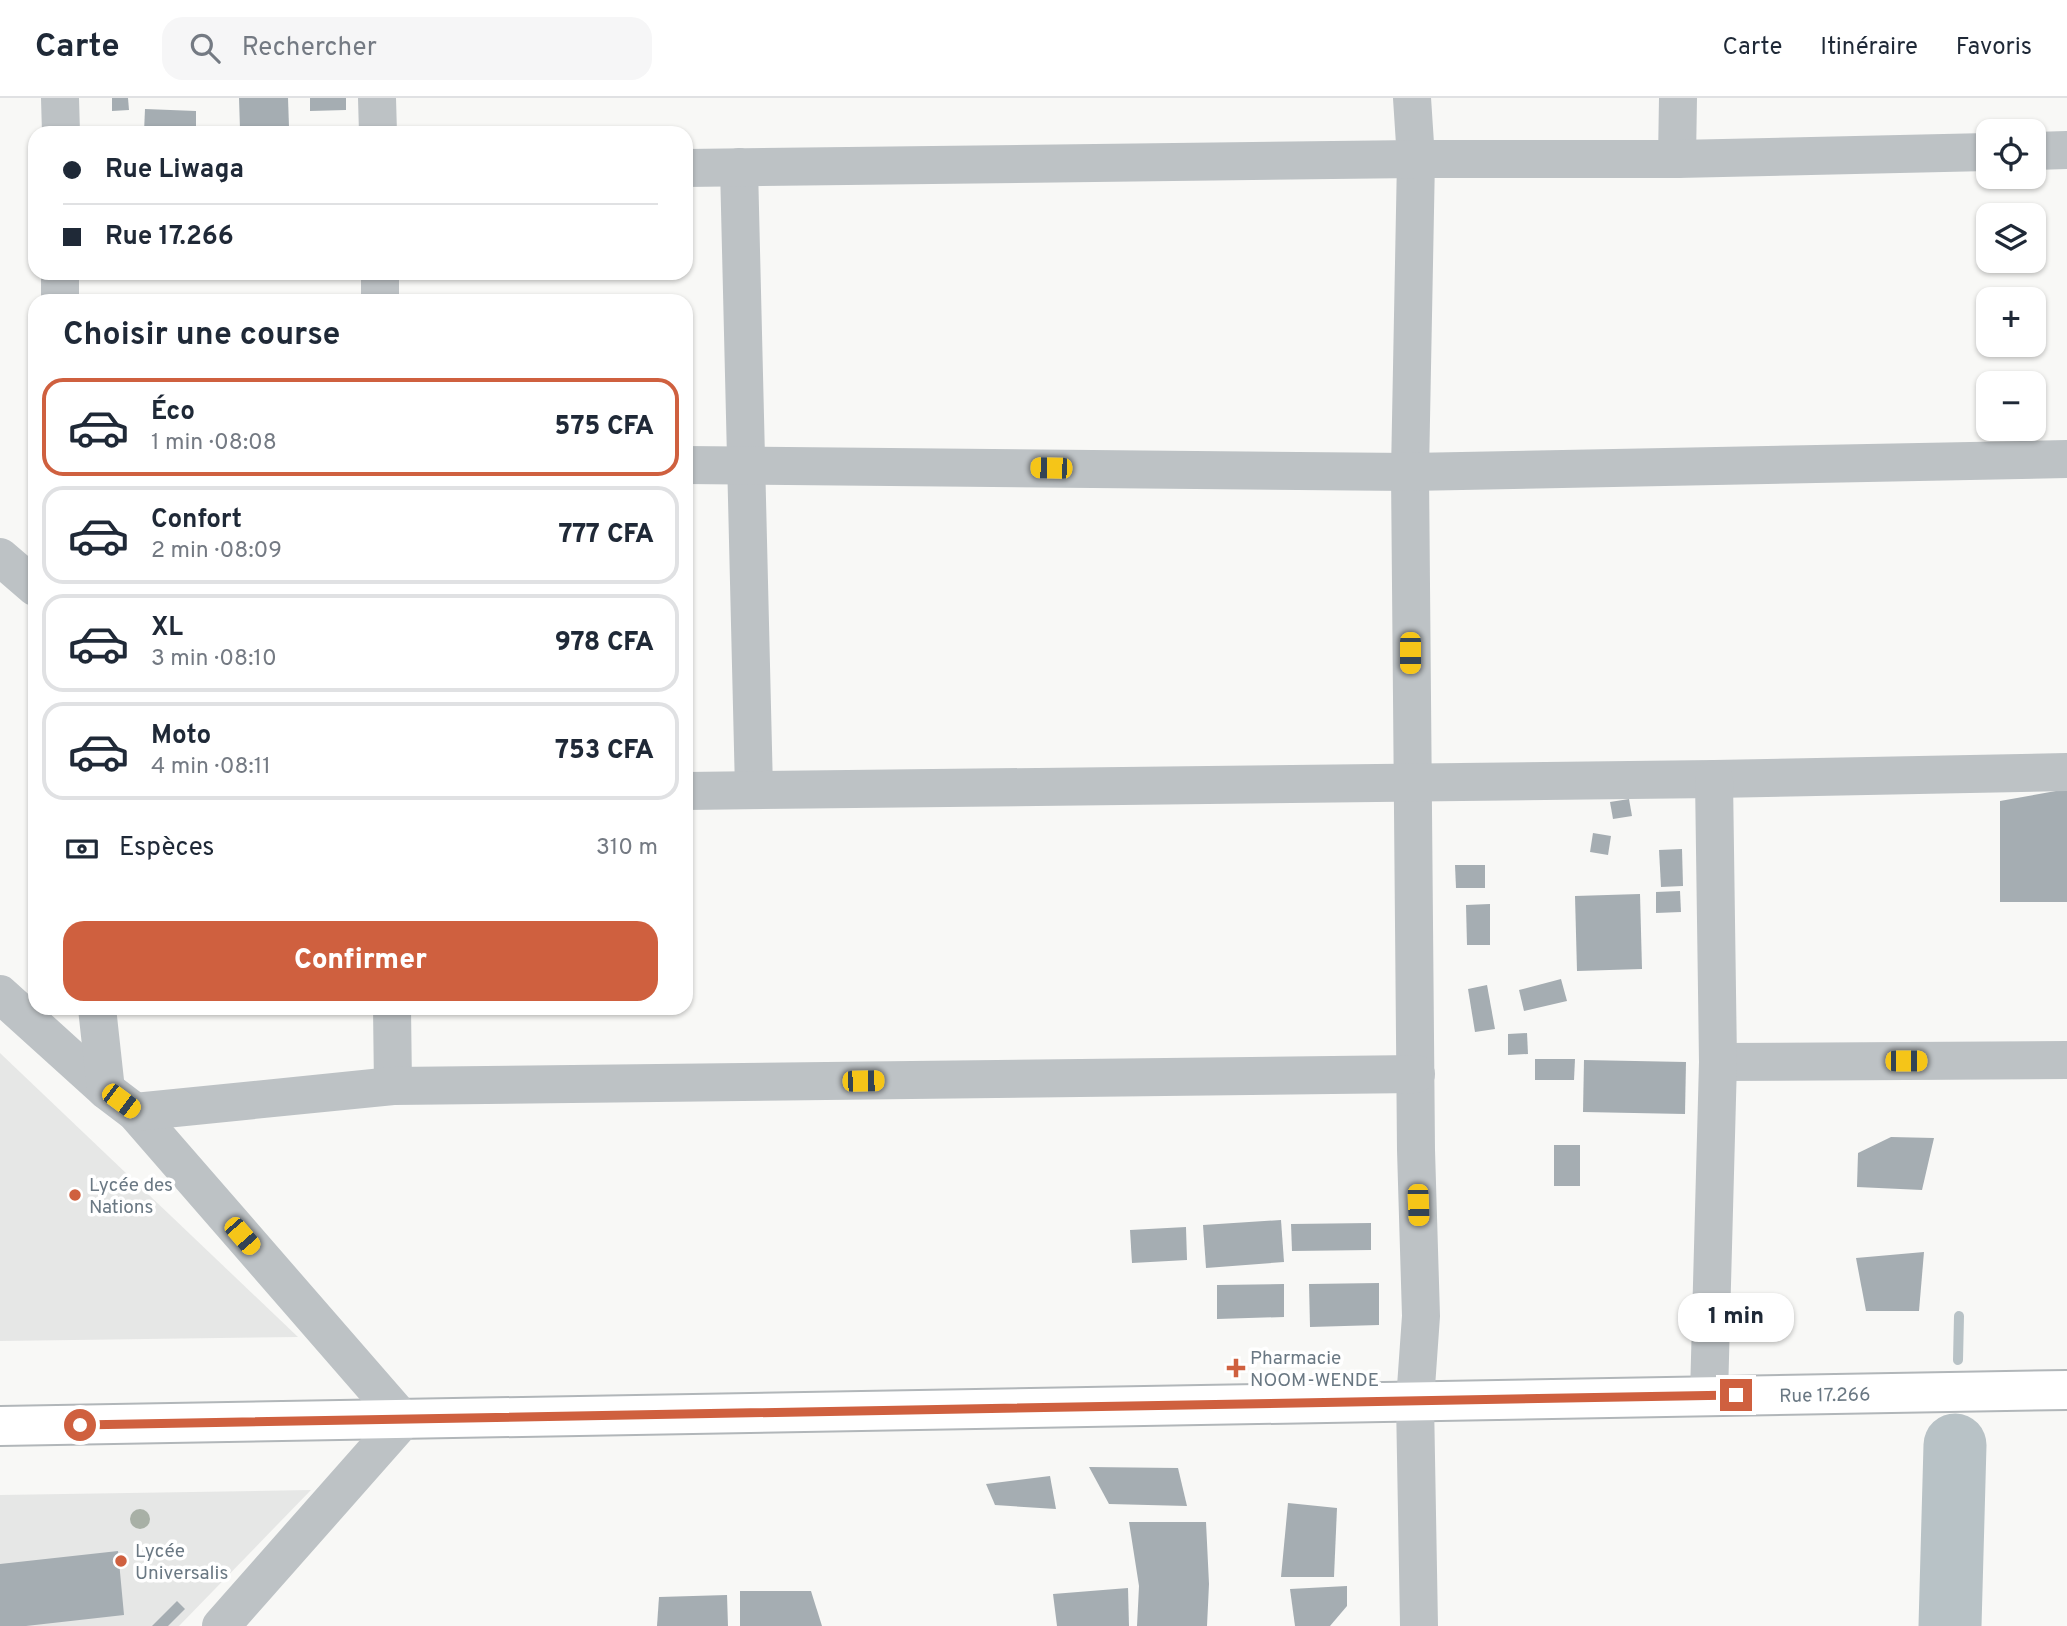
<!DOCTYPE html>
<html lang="fr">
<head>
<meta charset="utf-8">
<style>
	:root { --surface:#fff; --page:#f6f6f7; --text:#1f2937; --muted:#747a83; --line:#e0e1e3; --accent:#cf603f }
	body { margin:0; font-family:Overpass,sans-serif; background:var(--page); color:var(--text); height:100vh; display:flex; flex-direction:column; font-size:26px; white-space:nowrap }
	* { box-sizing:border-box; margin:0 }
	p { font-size:23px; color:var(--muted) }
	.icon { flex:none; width:38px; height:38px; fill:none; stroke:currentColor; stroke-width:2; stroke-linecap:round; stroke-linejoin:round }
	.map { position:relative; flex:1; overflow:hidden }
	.side { position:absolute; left:28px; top:196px; width:665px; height:721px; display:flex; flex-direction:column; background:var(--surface); border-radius:21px; box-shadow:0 2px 5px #0004 }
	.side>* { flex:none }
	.hud { position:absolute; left:28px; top:28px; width:665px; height:154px; border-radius:21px; box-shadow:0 2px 5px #0004; display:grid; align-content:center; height:154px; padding:0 35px; background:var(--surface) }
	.controls { position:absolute; left:1976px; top:21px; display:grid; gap:14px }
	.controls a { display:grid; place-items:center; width:70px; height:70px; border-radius:14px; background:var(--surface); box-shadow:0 2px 5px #0004; font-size:35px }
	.end { position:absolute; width:32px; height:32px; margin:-16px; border:9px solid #cf603f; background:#fff; box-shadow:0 0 0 4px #fff }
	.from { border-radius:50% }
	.bubble { position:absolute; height:49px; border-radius:21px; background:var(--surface); box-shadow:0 2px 5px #0004; font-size:23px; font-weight:800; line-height:49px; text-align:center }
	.car { position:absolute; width:21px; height:42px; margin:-21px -10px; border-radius:9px; box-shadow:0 0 5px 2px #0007; background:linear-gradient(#f5c518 24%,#345 0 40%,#f5c518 0 76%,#345 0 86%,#f5c518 0) }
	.hud b { display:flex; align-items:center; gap:24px; height:66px; font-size:26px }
	.hud b+b { border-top:2px solid var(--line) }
	.hud i { width:18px; height:18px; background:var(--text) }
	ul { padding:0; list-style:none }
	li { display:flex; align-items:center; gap:21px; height:98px; margin:0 14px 10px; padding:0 21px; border:4px solid var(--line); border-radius:21px }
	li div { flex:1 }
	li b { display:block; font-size:26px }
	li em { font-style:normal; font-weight:800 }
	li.on { border-color:var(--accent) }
	li>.icon { width:63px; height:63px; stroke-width:1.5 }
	h2 { padding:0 35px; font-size:32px; line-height:84px }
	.pay { display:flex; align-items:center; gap:18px; height:77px; padding:0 35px; font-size:26px }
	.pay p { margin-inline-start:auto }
	.cta { display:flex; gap:14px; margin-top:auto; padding:14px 35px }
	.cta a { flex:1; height:80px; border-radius:21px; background:var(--accent); color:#fff; font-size:28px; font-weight:800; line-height:80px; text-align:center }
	header { display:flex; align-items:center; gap:42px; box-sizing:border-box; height:98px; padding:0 35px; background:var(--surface); border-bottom:2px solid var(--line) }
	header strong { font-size:33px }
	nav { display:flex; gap:38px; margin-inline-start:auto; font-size:24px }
	.search { width:490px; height:63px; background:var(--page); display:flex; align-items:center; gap:18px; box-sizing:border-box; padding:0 24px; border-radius:21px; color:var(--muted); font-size:26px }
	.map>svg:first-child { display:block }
	.built { fill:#e6e7e6 }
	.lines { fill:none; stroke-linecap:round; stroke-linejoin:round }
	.stream { stroke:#b8c2c6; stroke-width:10 }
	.river { stroke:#b8c2c6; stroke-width:63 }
	.building { fill:#a5adb2 }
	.major-casing { stroke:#b1b6b9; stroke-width:42 }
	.minor { stroke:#bdc2c5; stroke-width:38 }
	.major { stroke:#fff; stroke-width:38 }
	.tree { fill:#a8b0a6 }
	.route { stroke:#cf603f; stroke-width:9 }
	.poi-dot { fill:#cf603f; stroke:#fff; stroke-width:2.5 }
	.labels { text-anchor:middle; stroke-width:7; stroke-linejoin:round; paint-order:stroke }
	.poi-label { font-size:19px; fill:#6a7883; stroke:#fff; text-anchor:start }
	.street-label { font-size:19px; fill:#6a7883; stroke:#fff }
</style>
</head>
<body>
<header>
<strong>Carte</strong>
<div class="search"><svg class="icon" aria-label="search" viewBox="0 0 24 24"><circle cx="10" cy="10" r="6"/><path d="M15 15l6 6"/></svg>Rechercher</div>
<nav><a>Carte</a><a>Itinéraire</a><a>Favoris</a></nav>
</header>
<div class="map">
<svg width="2067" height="1528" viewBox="0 0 2067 1528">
	<rect width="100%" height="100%" fill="#f8f8f6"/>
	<g class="built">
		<path d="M0 955 298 1239 0 1243Z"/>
		<path d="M311 1392 179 1528H0V1397Z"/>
	</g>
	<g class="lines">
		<path class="stream" d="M1958 1262 1959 1218"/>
		<path class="river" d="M1950 1528 1955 1347"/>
	</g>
	<g class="building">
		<path d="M112 0H128L129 12 112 13Z"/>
		<path d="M239 0H288L289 29 240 31Z"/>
		<path d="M310 0H346V12L310 13Z"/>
		<path d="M145 11 196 13V35L144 34Z"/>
		<path d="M643 200V203H614V201Z"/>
		<path d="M2067 691V804H2000V703Z"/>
		<path d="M1629 701 1632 718 1613 721 1610 704Z"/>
		<path d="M1593 735 1611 738 1608 757 1590 754Z"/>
		<path d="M1682 751 1683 788 1661 789 1659 752Z"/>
		<path d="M1455 767H1485V790H1456Z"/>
		<path d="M1680 793 1681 814 1656 815V794Z"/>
		<path d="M1640 796 1642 871 1577 873 1575 798Z"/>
		<path d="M1490 806V847H1467L1466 807Z"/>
		<path d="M1561 881 1567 903 1524 913 1519 892Z"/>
		<path d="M1487 887 1495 931 1475 934 1468 891Z"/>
		<path d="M1527 935 1528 956 1508 957V936Z"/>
		<path d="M1535 961H1575L1574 982H1535Z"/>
		<path d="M1584 962 1686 964 1685 1016 1583 1014Z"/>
		<path d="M1891 1039 1934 1040 1922 1092 1857 1089 1858 1055Z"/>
		<rect x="1554" y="1047" width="26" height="41"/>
		<path d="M1281 1122 1284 1164 1206 1170 1203 1127Z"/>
		<path d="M1371 1125V1152L1292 1153 1291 1126Z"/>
		<path d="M1186 1129 1187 1162 1132 1165 1130 1132Z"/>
		<path d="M1924 1154 1919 1213H1866L1856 1160Z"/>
		<path d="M1379 1185V1227L1310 1229 1309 1186Z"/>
		<path d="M1284 1186V1219L1217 1221V1187Z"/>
		<path d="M1089 1369 1178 1370 1187 1408 1109 1406Z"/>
		<path d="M1050 1378 1056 1411 995 1407 986 1386Z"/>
		<path d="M1288 1405 1337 1410 1334 1479H1281Z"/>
		<path d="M1129 1424H1206L1209 1486 1207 1528H1137L1139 1488Z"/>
		<path d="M118 1453 124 1517 26 1528H0V1466Z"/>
		<path d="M1347 1488V1508L1330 1528H1295L1290 1491Z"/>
		<path d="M1128 1490 1129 1528H1057L1053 1496Z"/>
		<path d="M740 1493H811L822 1528H740Z"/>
		<path d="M727 1497 728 1528H657L659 1499Z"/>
		<path d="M177 1503 185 1511 168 1528H152Z"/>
	</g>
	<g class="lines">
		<defs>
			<g id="major">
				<path id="s1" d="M0 1328 2067 1292"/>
			</g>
		</defs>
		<use href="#major" class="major-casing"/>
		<g class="minor">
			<path d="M60 0 61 35"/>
			<path d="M377 0 378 35"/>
			<path d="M1412 0 1416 61 1410 374 1416 1052 1421 1218 1415 1303 1419 1528"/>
			<path d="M2034 53 2067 52"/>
			<path d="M1677 61 1678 0"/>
			<path d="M739 69 754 692"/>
			<path d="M686 70 1416 61H1677L1988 54"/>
			<path d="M380 175V203"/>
			<path d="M60 203V175"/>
			<path d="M686 367 1410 374 2067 361"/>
			<path d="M0 459 35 489"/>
			<path d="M686 693 1714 681 2067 674"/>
			<path d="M0 896 106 992 135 1014 403 1322 221 1528"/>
			<path d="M97 910 106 992"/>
			<path d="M392 910 393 988"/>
			<path d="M1718 964 2067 962"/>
			<path d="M135 1014 393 988 1416 976"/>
			<path d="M1709 1297 1718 964 1714 681"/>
		</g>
		<use href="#major" class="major"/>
	</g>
	<circle class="tree" cx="140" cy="1421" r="10"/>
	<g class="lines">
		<path class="route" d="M80 1327 1736 1297"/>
	</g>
	<g class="poi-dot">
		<circle cx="75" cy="1097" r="7"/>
		<path d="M1232.5 1259.5h7v7h7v7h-7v7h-7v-7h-7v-7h7z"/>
		<circle cx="121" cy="1463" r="7"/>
	</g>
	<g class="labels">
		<g class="poi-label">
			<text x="89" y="1093">Lycée des<tspan x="89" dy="22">Nations</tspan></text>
			<text x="1250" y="1266">Pharmacie<tspan x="1250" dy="22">NOOM-WENDE</tspan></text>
			<text x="135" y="1459">Lycée<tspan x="135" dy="22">Universalis</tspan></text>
		</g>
		<g class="street-label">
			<text dy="7" stroke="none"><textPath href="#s1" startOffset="1825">Rue 17.266</textPath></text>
		</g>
	</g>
</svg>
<div class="controls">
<a><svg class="icon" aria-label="locate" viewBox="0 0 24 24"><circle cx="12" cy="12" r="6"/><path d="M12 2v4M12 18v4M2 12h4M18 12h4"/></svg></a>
<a><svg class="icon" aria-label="layers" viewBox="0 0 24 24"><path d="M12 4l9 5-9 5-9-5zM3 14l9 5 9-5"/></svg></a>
<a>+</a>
<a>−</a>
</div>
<i class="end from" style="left:80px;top:1327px"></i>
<i class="end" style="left:1736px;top:1297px"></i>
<div class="bubble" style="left:1678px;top:1195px;width:116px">1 min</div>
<i class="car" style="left:1051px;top:370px;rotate:271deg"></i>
<i class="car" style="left:1410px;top:555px;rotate:180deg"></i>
<i class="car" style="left:1906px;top:963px;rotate:90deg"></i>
<i class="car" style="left:863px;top:983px;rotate:89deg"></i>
<i class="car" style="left:121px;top:1003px;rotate:127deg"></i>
<i class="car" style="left:1418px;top:1107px;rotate:178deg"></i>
<i class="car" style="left:242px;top:1138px;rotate:139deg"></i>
<div class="hud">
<b><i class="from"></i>Rue Liwaga</b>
<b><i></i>Rue 17.266</b>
</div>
<section class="side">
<h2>Choisir une course</h2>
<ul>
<li class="on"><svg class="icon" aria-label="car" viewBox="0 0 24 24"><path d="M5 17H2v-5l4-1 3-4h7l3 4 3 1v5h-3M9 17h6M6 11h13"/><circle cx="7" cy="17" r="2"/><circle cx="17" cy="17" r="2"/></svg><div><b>Éco</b><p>1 min · 08:08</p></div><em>575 CFA</em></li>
<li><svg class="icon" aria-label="car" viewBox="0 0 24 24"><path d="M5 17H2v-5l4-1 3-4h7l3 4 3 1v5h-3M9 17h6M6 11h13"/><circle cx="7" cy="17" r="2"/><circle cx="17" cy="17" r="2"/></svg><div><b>Confort</b><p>2 min · 08:09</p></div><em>777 CFA</em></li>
<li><svg class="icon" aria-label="car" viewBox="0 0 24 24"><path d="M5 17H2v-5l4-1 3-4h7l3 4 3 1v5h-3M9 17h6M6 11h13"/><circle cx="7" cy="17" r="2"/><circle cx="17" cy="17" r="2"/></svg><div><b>XL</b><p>3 min · 08:10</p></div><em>978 CFA</em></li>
<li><svg class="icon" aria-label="car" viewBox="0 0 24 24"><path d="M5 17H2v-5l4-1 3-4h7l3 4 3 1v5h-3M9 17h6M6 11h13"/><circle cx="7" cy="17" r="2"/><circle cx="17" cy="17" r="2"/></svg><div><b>Moto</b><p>4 min · 08:11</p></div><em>753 CFA</em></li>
</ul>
<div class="pay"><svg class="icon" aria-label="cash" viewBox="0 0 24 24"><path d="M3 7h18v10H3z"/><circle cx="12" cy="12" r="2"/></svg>Espèces<p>310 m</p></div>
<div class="cta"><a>Confirmer</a></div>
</section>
</div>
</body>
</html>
